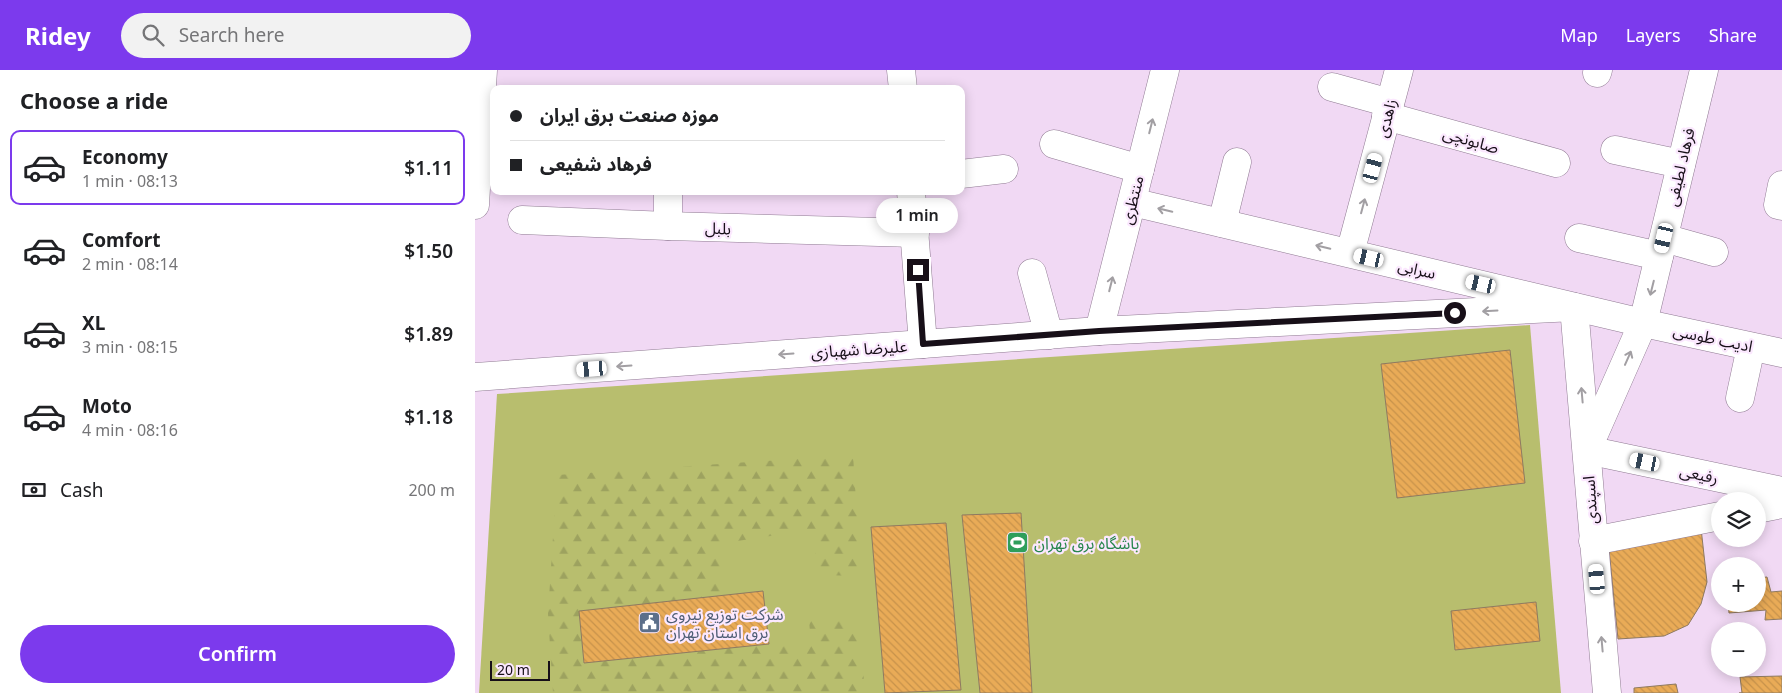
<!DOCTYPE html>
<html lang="en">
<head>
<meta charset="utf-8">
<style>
	:root { --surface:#fff; --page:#f2f2f2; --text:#202124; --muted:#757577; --line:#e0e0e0; --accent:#7c3aed }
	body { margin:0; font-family:"Noto Sans","Noto Sans Arabic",sans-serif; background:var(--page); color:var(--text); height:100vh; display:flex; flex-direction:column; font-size:19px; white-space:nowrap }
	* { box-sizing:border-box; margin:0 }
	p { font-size:16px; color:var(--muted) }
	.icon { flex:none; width:28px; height:28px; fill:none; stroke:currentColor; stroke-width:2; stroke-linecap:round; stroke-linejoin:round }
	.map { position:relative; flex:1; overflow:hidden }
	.side { display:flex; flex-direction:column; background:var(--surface); width:475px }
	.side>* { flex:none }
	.guide { position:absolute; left:15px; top:15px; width:475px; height:110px; border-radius:10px; box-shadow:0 2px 12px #0003; display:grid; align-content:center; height:110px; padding:0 20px; background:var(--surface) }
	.tools { position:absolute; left:1236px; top:422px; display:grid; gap:10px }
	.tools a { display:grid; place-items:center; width:55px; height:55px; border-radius:50%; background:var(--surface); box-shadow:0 2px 12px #0003; font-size:25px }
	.scale { position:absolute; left:15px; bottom:12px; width:60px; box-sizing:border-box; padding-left:5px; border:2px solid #170f18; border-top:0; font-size:14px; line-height:18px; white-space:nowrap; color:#170f18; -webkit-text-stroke:4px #fbe8fe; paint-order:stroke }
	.end { position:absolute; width:22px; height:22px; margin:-11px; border:6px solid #170f18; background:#fff; box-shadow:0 0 0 2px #fff }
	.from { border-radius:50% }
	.bubble { position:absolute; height:35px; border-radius:18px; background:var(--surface); box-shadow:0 2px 12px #0003; font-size:16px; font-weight:600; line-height:35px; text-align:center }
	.car { position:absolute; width:15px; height:30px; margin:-15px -8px; border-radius:6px; box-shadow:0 0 4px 1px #0007; background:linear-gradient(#fff 24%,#345 0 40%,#fff 0 76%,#345 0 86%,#fff 0) }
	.guide b { display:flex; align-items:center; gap:18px; height:48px; font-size:19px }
	.guide b+b { border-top:1px solid var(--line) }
	.guide i { width:12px; height:12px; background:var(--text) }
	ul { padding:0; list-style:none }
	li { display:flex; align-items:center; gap:15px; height:75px; margin:0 10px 8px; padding:0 10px; border:2px solid transparent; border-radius:10px }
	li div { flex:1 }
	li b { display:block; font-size:19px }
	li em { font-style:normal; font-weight:600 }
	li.on { border-color:var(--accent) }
	li>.icon { width:45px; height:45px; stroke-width:1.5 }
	h2 { padding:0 20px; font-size:22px; line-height:60px }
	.pay { display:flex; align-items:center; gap:12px; height:55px; padding:0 20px; font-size:19px }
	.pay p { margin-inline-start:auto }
	.primary-button { display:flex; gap:10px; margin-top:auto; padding:10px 20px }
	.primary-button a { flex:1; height:58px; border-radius:30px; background:var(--accent); color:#fff; font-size:20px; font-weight:600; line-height:58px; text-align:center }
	header { display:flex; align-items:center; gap:30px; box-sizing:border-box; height:70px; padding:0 25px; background:var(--accent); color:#fff }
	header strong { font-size:24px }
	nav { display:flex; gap:28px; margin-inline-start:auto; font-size:18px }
	.search { width:350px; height:45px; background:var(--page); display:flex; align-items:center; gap:12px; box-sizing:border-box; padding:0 18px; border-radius:28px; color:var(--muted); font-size:19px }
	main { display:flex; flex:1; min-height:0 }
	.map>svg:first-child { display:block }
	.green { fill:#b8be6e }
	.forest { fill:url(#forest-firs) }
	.building { fill:url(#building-back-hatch); stroke:#8e7a61 }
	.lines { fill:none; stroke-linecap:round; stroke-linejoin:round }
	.minor-casing { stroke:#907b93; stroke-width:29 }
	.major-casing { stroke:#907b93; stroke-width:29 }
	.minor { stroke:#fff; stroke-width:28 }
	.major { stroke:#fff; stroke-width:28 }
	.oneway { stroke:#a29fa3 }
	.route { stroke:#170f18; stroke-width:6 }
	.labels { text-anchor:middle; stroke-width:4.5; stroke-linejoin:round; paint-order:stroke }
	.street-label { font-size:16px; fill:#170f18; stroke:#fbe8fe }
	.leisure-label { font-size:16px; fill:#27864d; stroke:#fbe8fe; text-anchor:start }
	.service-label { font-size:16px; fill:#4e5e75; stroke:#fbe8fe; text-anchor:start }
</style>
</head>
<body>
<header>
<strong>Ridey</strong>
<div class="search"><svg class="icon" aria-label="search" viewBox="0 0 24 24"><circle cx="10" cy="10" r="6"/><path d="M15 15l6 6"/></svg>Search here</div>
<nav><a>Map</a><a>Layers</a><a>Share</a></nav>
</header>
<main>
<section class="side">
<h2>Choose a ride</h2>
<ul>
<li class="on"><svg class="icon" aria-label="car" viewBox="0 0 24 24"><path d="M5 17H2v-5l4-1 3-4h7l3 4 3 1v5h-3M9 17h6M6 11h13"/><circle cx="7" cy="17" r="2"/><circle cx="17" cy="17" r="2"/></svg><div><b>Economy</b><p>1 min · 08:13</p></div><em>$1.11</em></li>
<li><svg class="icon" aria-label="car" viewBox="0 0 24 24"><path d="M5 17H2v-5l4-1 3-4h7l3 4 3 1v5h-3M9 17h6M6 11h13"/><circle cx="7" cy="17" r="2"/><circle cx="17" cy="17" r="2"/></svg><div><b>Comfort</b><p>2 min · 08:14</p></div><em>$1.50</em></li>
<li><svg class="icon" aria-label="car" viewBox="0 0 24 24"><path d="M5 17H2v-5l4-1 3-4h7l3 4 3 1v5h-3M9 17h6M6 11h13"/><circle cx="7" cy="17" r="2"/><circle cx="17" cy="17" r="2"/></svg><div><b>XL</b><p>3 min · 08:15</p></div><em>$1.89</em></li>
<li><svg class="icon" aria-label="car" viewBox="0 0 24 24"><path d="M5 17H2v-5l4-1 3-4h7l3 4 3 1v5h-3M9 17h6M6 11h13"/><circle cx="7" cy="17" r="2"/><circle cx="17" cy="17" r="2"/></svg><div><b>Moto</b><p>4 min · 08:16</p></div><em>$1.18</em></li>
</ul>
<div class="pay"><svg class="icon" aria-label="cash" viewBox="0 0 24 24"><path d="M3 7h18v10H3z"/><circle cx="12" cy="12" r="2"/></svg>Cash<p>200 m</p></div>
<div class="primary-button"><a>Confirm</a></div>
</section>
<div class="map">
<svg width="1307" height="623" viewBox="0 0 1307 623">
	<defs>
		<pattern id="forest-firs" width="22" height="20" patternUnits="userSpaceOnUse" patternTransform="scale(1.25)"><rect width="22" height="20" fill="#b8be6e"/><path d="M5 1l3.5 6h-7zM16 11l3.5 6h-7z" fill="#9da25f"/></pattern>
		<pattern id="building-back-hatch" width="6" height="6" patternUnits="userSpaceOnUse" patternTransform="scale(1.25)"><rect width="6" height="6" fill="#e9ab57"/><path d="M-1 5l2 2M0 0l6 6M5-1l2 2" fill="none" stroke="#c7924b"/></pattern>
	</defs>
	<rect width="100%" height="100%" fill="#f1d9f4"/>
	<path class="green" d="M1055 255 1086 623H4L22 324Z"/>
	<path class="forest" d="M378 385 386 506 344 505 337 460 242 474 249 526 104 541 110 593 294 574H336L334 550H380L391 623H78L73 544 82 405Z"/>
	<g class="building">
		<path d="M1035 280 1050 413 922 428 906 294Z"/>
		<path d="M546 443 557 623H505L487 445Z"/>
		<path d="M471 453 486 620 410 623 396 457Z"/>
		<path d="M1226 458 1232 512 1226 534 1213 555 1189 566 1143 569 1134 479Z"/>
		<path d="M1292 507 1296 522 1307 521V549L1290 550 1291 540 1254 543 1253 534H1282V508Z"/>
		<path d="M288 521 294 574 109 593 104 541Z"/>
		<path d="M1061 532 1065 571 980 580 976 541Z"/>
		<path d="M1307 606V623H1264H1267L1265 607Z"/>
		<path d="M1201 614 1203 623H1159V618Z"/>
	</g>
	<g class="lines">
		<defs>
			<g id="minor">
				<path d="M426 0 428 19"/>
				<path d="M1229 0 1168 253 1112 380 1307 421"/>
				<path d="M1122 3 1123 0"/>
				<path d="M857 17 915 33"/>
				<path d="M911 46 1081 93"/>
				<path d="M579 74 665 99"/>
				<path d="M1140 80 1206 94"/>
				<path d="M486 104 529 99"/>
				<path d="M1307 115 1303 135 1307 136"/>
				<path d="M193 121V156"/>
				<path d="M436 121 448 274"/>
				<path d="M657 132 1168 253 1307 283"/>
				<path d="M47 150 193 156 440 163"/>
				<path d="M747 153 762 92"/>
				<path d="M1104 168 1184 186"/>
				<path d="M1189 168 1239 182"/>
				<path d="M875 183 924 0"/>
				<path d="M557 203 574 265"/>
				<path d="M1265 328 1276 277"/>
				<path d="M1282 439 1307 434"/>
				<path d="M1118 471 1245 446"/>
			</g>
			<g id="major">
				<path d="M0 135 8 0"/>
				<path d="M624 261 690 0"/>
				<path d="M0 307 624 261 1099 237 1132 623"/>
			</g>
		</defs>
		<use href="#minor" class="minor-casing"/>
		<use href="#major" class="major-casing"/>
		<use href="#minor" class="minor"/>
		<use href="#major" class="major"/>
	</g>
	<defs><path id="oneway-shaft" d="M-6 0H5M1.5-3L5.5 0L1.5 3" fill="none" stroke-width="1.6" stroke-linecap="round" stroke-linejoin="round" transform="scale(1.25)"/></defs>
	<g class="oneway">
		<use href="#oneway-shaft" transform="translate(676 56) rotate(-76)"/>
		<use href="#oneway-shaft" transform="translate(888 136) rotate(-75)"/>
		<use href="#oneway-shaft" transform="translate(690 140) rotate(-167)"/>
		<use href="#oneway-shaft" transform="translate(848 177) rotate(-167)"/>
		<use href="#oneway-shaft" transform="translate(636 214) rotate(-76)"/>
		<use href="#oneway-shaft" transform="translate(1177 218) rotate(104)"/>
		<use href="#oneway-shaft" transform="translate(1015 241) rotate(177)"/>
		<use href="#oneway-shaft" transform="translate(311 284) rotate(176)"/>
		<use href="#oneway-shaft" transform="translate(1153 288) rotate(-66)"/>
		<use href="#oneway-shaft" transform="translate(149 296) rotate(176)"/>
		<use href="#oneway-shaft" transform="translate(1107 325) rotate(-95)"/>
		<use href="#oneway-shaft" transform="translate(1127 574) rotate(-95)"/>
	</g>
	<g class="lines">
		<path class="route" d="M443 200 448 274 624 261 980 243"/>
	</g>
	<defs>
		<symbol id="stadium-square" viewBox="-11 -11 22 22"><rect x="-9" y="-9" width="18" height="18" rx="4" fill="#2e9e5b" stroke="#fbe8fe"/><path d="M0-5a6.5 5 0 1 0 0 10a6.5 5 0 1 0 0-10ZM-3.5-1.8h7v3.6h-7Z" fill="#fff"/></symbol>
		<symbol id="civic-square" viewBox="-11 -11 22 22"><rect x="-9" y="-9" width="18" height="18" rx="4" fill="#5c6f8a" stroke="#fbe8fe"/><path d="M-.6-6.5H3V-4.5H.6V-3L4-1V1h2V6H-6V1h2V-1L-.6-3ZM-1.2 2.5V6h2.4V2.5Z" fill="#fff"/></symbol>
	</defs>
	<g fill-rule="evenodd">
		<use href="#stadium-square" x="530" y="460" width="25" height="25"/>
		<use href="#civic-square" x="162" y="540" width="25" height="25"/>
	</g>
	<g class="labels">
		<g class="street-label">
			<text transform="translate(911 48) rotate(-75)" y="6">زاهدی</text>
			<text transform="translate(996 70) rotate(16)" y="6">صابونچی</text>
			<text transform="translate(1205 97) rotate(-77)" y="6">فرهاد لطیفی</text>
			<text transform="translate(657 130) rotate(-76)" y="6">منتظری</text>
			<text transform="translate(243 158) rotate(2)" y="6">بلبل</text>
			<text transform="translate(942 199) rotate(13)" y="6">سرابی</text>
			<text transform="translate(1238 268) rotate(12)" y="6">ادیب طوسی</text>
			<text transform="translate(384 279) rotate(-4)" y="6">علیرضا شهبازی</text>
			<text transform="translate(1224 404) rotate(12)" y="6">رفیعی</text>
			<text transform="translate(1115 430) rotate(-94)" y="6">اسپندی</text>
		</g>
		<g class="leisure-label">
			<text x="559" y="479">باشگاه برق تهران</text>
		</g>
		<g class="service-label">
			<text x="191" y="550">شرکت توزیع نیروی<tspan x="191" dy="18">برق استان تهران</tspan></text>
		</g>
	</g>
</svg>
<div class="tools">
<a><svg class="icon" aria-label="layers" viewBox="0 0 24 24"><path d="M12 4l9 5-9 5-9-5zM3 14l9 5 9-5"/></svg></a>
<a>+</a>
<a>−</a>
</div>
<div class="scale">20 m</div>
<i class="end from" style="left:980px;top:243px"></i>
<i class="end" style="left:443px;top:200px"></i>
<div class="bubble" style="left:401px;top:128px;width:82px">1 min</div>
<i class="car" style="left:898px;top:98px;rotate:15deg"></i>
<i class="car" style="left:1189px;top:168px;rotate:193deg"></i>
<i class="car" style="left:894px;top:188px;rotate:283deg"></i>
<i class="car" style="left:1006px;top:214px;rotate:283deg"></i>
<i class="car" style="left:117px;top:299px;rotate:266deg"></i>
<i class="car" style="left:1170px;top:392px;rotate:282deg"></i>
<i class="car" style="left:1122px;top:509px;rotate:355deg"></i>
<div class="guide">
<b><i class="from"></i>موزه صنعت برق ایران</b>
<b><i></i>فرهاد شفیعی</b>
</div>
</div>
</main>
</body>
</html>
